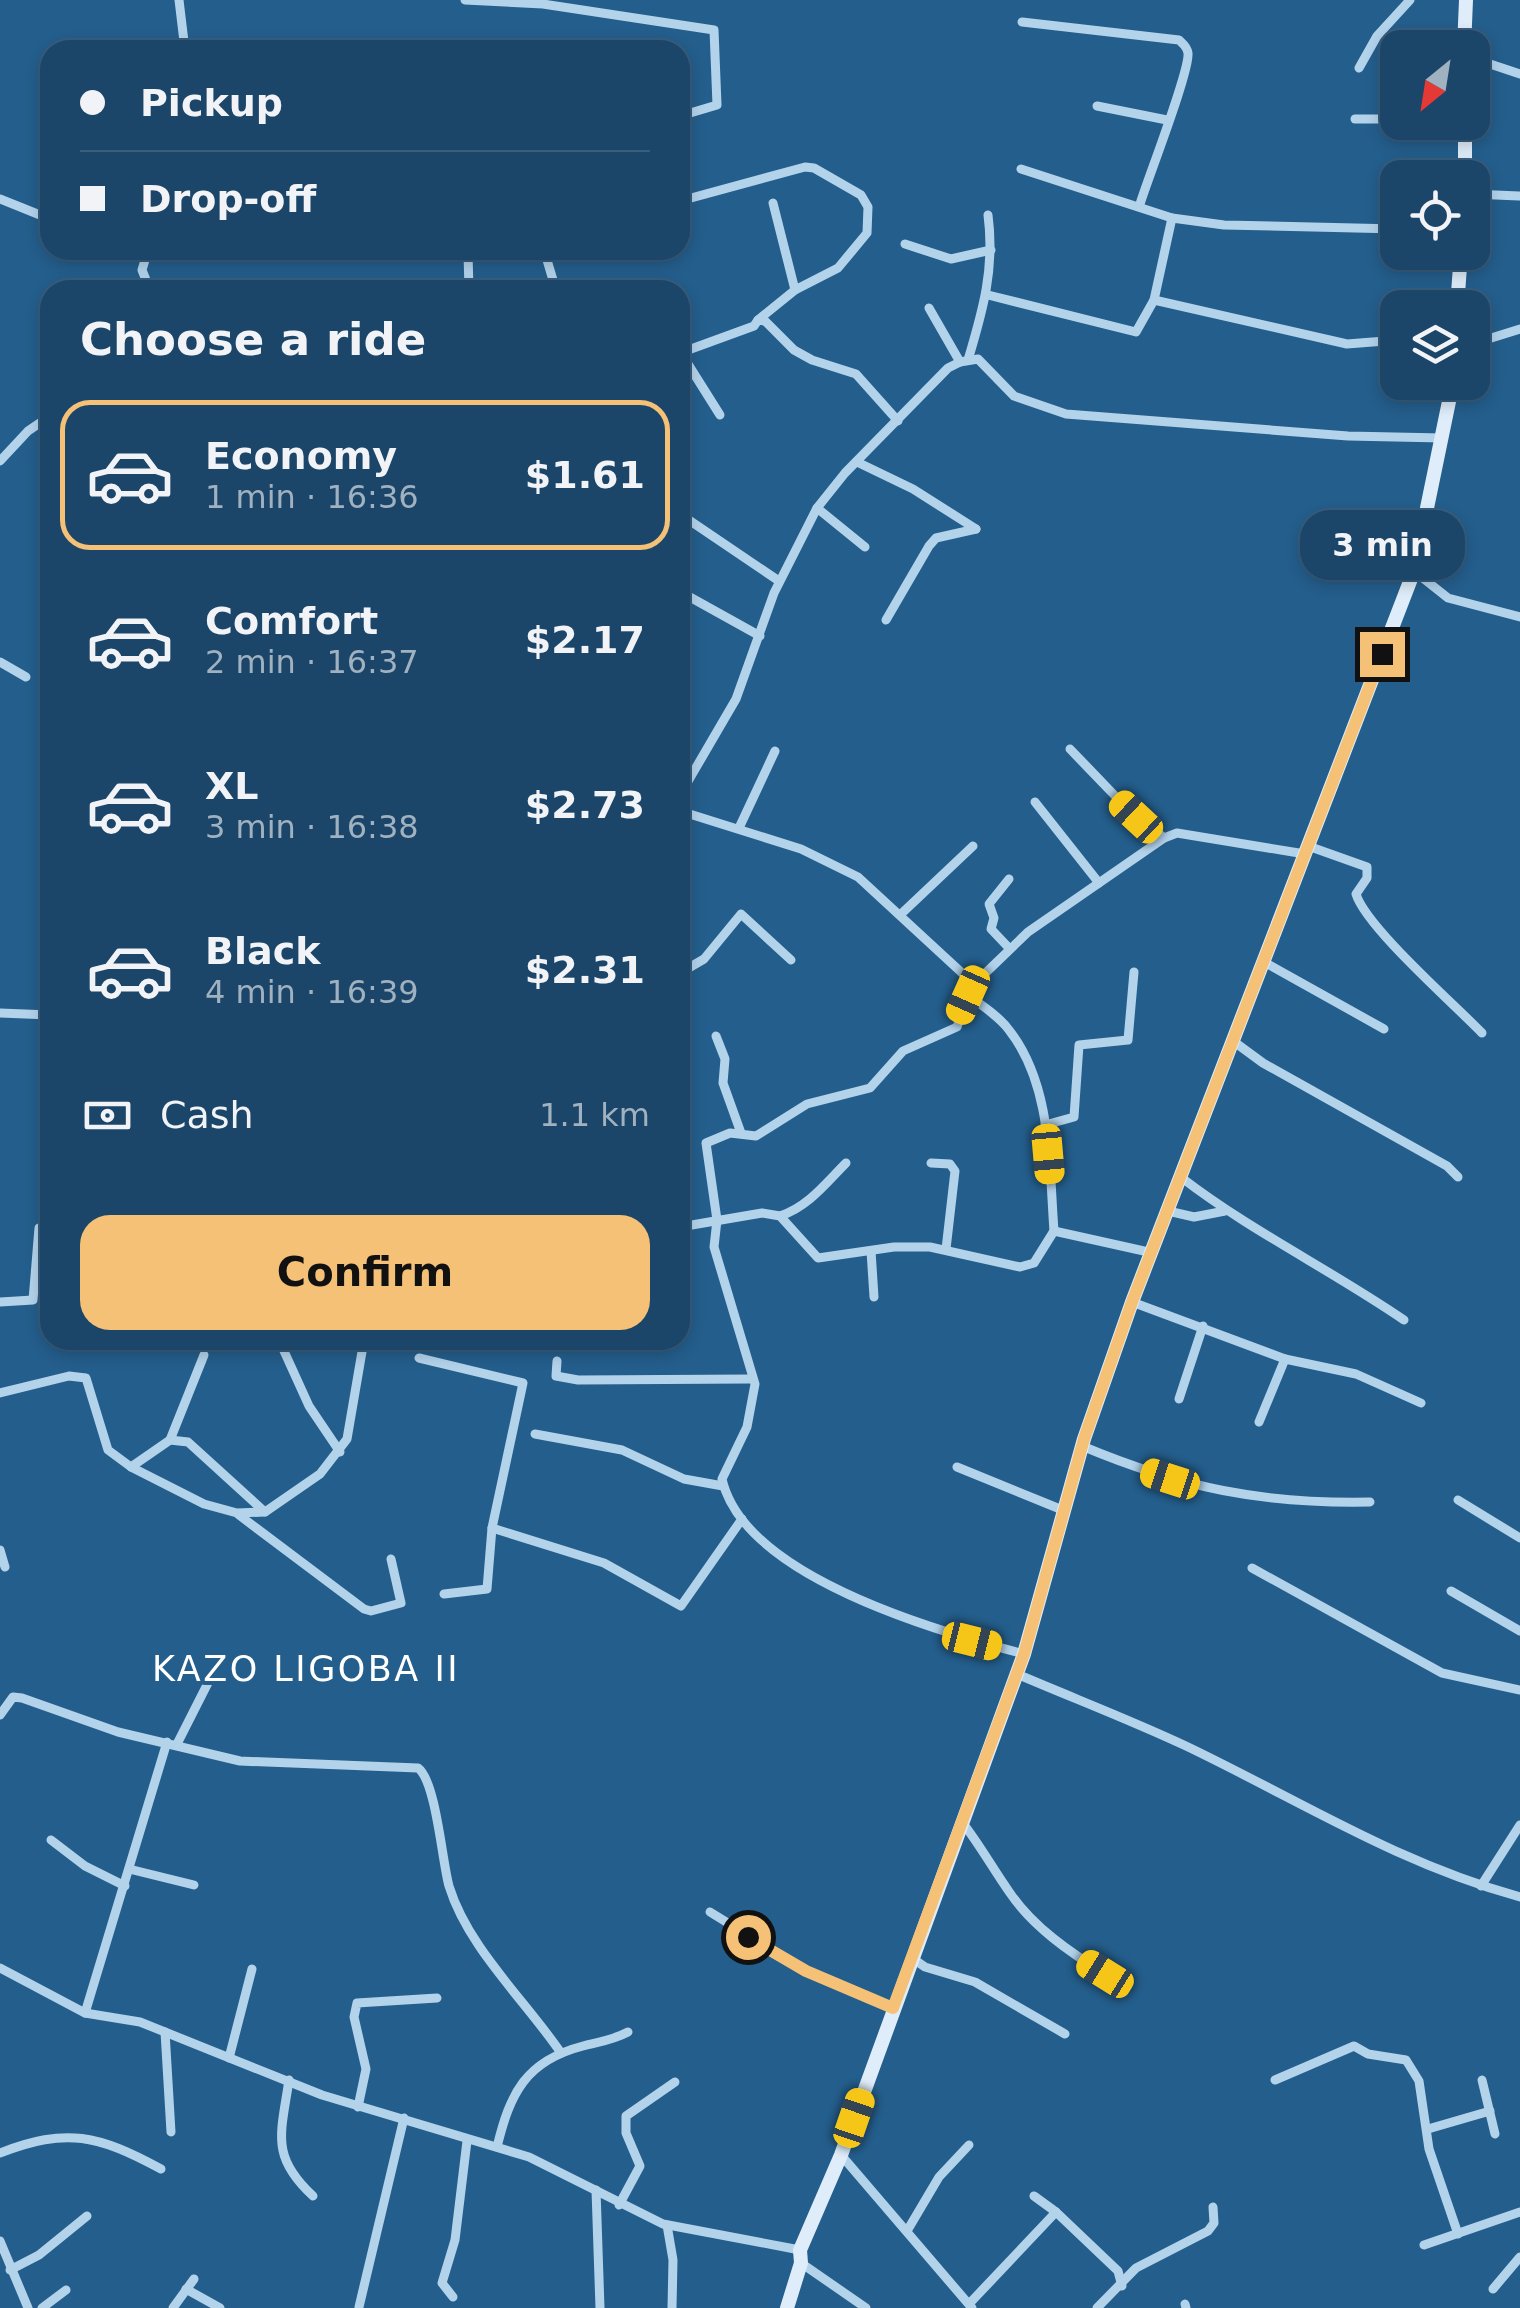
<!DOCTYPE html>
<html lang="en">
<head>
<meta charset="utf-8">
<style>
	:root { --surface:#1b4669; --page:#285071; --text:#f1f3f6; --muted:#a0b1c0; --line:#395e7d; --accent:#f5c177 }
	body { margin:0; font-family:"DejaVu Sans",sans-serif; background:var(--page); color:var(--text); height:100vh; display:flex; flex-direction:column; font-size:38px; white-space:nowrap }
	* { box-sizing:border-box; margin:0 }
	p { font-size:32px; color:var(--muted) }
	.icon { flex:none; width:55px; height:55px; fill:none; stroke:currentColor; stroke-width:2; stroke-linecap:round; stroke-linejoin:round }
	.map { position:relative; flex:1; overflow:hidden }
	.details { position:absolute; left:40px; top:280px; width:650px; height:1070px; display:flex; flex-direction:column; background:var(--surface); border-radius:30px; box-shadow:0 5px 15px #0003,0 0 0 2px var(--line) }
	.details>* { flex:none }
	.banner { position:absolute; left:40px; top:40px; width:650px; height:220px; border-radius:30px; box-shadow:0 5px 15px #0003,0 0 0 2px var(--line); display:grid; align-content:center; height:220px; padding:0 40px; background:var(--surface) }
	.needle { width:65px; rotate:210deg }
	.controls { position:absolute; left:1380px; top:30px; display:grid; gap:20px }
	.controls a { display:grid; place-items:center; width:110px; height:110px; border-radius:20px; background:var(--surface); box-shadow:0 5px 15px #0003,0 0 0 2px var(--line); font-size:50px }
	.end { position:absolute; width:45px; height:45px; margin:-22px; border:12px solid #f5c177; background:#111; box-shadow:0 0 0 5px #111 }
	.from { border-radius:50% }
	.bubble { position:absolute; height:70px; border-radius:30px; background:var(--surface); box-shadow:0 5px 15px #0003,0 0 0 2px var(--line); font-size:32px; font-weight:700; line-height:70px; text-align:center }
	.car { position:absolute; width:30px; height:60px; margin:-30px -15px; border-radius:12px; box-shadow:0 0 8px 2px #0007; background:linear-gradient(#f5c518 24%,#345 0 40%,#f5c518 0 76%,#345 0 86%,#f5c518 0) }
	.banner b { display:flex; align-items:center; gap:35px; height:95px; font-size:38px }
	.banner b+b { border-top:2px solid var(--line) }
	.banner i { width:25px; height:25px; background:var(--text) }
	ul { padding:0; list-style:none }
	li { display:flex; align-items:center; gap:30px; height:150px; margin:0 20px 15px; padding:0 20px; border:5px solid transparent; border-radius:30px }
	li div { flex:1 }
	li b { display:block; font-size:38px }
	li em { font-style:normal; font-weight:700 }
	li.current { border-color:var(--accent) }
	li>.icon { width:90px; height:90px; stroke-width:1.5 }
	h2 { padding:0 40px; font-size:45px; line-height:120px }
	.pay { display:flex; align-items:center; gap:25px; height:110px; padding:0 40px; font-size:38px }
	.pay p { margin-inline-start:auto }
	.button { display:flex; gap:20px; margin-top:auto; padding:20px 40px }
	.button a { flex:1; height:115px; border-radius:30px; background:var(--accent); color:#111; font-size:40px; font-weight:700; line-height:115px; text-align:center }
	.map>svg:first-child { display:block }
	.lines { fill:none; stroke-linecap:round; stroke-linejoin:round }
	.street { stroke:#b3d3eb; stroke-width:9 }
	.secondary { stroke:#deedf9; stroke-width:14 }
	.route { stroke:#f5c177; stroke-width:12 }
	.labels { text-anchor:middle; stroke-width:8; stroke-linejoin:round; paint-order:stroke }
	.quarter-label { font-size:35px; letter-spacing:2.5px; fill:#fff; stroke:#245e8c }
</style>
</head>
<body>
<div class="map">
<svg width="1520" height="2308" viewBox="0 0 1520 2308">
	<rect width="100%" height="100%" fill="#245e8c"/>
	<g class="lines">
		<g class="street">
			<path d="M179 0 185 50"/>
			<path d="M465 0 543 4 714 30 717 105 680 116"/>
			<path d="M1022 22 1179 40C1183 44 1187 46 1188 53 1190 71 1148 178 1140 204"/>
			<path d="M1472 58 1520 74"/>
			<path d="M1359 68 1377 36 1410 0"/>
			<path d="M1097 106 1167 120"/>
			<path d="M1355 119H1398"/>
			<path d="M1021 169 1172 218 1224 225 1398 229"/>
			<path d="M1472 194 1519 196"/>
			<path d="M0 199 50 219"/>
			<path d="M680 201 805 167 814 168 861 195 868 207 867 233 838 268 795 290 758 320"/>
			<path d="M773 203 795 290"/>
			<path d="M905 244 951 259 991 250"/>
			<path d="M127 250 146 258"/>
			<path d="M148 250 142 270 150 290"/>
			<path d="M544 250 556 290"/>
			<path d="M468 253 469 290"/>
			<path d="M468 255 516 250"/>
			<path d="M988 295 1136 332 1154 300 1172 218"/>
			<path d="M1154 300 1347 344 1398 340"/>
			<path d="M929 308 960 362 978 359 1014 396 1066 414 1348 436 1442 438"/>
			<path d="M1472 344 1520 329"/>
			<path d="M680 353 754 326 758 320 765 321 794 350 812 360 856 374 898 421"/>
			<path d="M681 353 720 415"/>
			<path d="M968 360C983 310 995 268 988 215"/>
			<path d="M0 461 28 431 50 416"/>
			<path d="M857 462 913 489 976 529"/>
			<path d="M817 508 865 547"/>
			<path d="M680 514 779 581"/>
			<path d="M1337 555 1372 564 1415 566"/>
			<path d="M1414 571 1448 598 1520 617"/>
			<path d="M688 596 760 636"/>
			<path d="M886 620 929 546 936 538 976 529"/>
			<path d="M0 662 26 677"/>
			<path d="M1070 749 1120 801 1164 838"/>
			<path d="M680 795 736 699 774 593 817 508 845 473 948 368 960 362"/>
			<path d="M1035 802 1099 883"/>
			<path d="M680 811 801 849 858 877 974 984 1028 932 1164 838 1177 833 1305 854"/>
			<path d="M739 828 775 751"/>
			<path d="M1308 846 1367 867V878L1356 894C1366 927 1454 1004 1482 1033"/>
			<path d="M900 915 973 846"/>
			<path d="M1009 948 991 929 994 918 989 904 1009 879"/>
			<path d="M1264 962 1384 1029"/>
			<path d="M680 973 704 959 741 914 791 960"/>
			<path d="M970 991 968 995C982 1006 999 1016 1009 1030 1052 1085 1049 1164 1054 1231"/>
			<path d="M968 995 957 1027 903 1051 870 1088 807 1104 756 1136 730 1133 706 1143 717 1220 714 1247 755 1384 747 1427 722 1479C744 1577 939 1632 1024 1654"/>
			<path d="M0 1013 50 1015"/>
			<path d="M716 1036 725 1059 723 1083 741 1133"/>
			<path d="M1233 1041 1263 1063 1447 1166 1458 1177"/>
			<path d="M1045 1125 1074 1117 1079 1045 1128 1040 1134 972"/>
			<path d="M931 1163 950 1164 955 1171 946 1249"/>
			<path d="M1182 1178C1251 1231 1331 1270 1404 1320"/>
			<path d="M1168 1211 1194 1217 1225 1211"/>
			<path d="M780 1216C808 1207 826 1183 846 1163"/>
			<path d="M680 1227 762 1213 780 1216 818 1258 894 1247H930L1020 1267 1034 1263 1054 1231 1153 1253"/>
			<path d="M871 1251 874 1297"/>
			<path d="M0 1302 33 1300 39 1228"/>
			<path d="M1132 1302 1285 1359 1356 1374 1421 1403"/>
			<path d="M279 1340 309 1406 340 1452"/>
			<path d="M419 1358 523 1383 492 1528 487 1589 444 1594"/>
			<path d="M557 1361 556 1376 578 1380 750 1379"/>
			<path d="M0 1393 69 1376 86 1378 108 1450 131 1467 204 1504 237 1513 265 1512 320 1474 347 1439 364 1340"/>
			<path d="M1179 1399 1203 1326"/>
			<path d="M1259 1422 1285 1359"/>
			<path d="M535 1434 622 1450 684 1479 723 1486"/>
			<path d="M170 1440 188 1442 265 1512"/>
			<path d="M1082 1446C1182 1488 1262 1504 1370 1502"/>
			<path d="M131 1467 170 1440 204 1355"/>
			<path d="M957 1467 1065 1511"/>
			<path d="M1458 1500 1520 1538"/>
			<path d="M239 1515 364 1609 371 1611 401 1603 391 1559"/>
			<path d="M492 1528 604 1563 681 1606 742 1519"/>
			<path d="M0 1550 5 1567"/>
			<path d="M1252 1568 1442 1673 1520 1690"/>
			<path d="M1451 1591 1520 1631"/>
			<path d="M1024 1677C1078 1700 1133 1721 1186 1746 1301 1801 1395 1862 1520 1897"/>
			<path d="M0 1715 13 1697 22 1698 118 1732 240 1761 418 1768C436 1781 442 1861 449 1886 468 1948 525 2000 561 2053"/>
			<path d="M177 1744 213 1673"/>
			<path d="M962 1822C980 1845 993 1869 1010 1893 1033 1927 1071 1953 1105 1974"/>
			<path d="M51 1840 85 1866 125 1886"/>
			<path d="M129 1869 194 1885"/>
			<path d="M1481 1886 1520 1825"/>
			<path d="M710 1912 806 1971 893 2008"/>
			<path d="M912 1958 925 1967 975 1982 1065 2034"/>
			<path d="M0 1968 85 2013 140 2022 322 2095 529 2157 663 2224 800 2250"/>
			<path d="M85 2013 167 1742"/>
			<path d="M165 2032 171 2132"/>
			<path d="M229 2058 252 1969"/>
			<path d="M289 2080C281 2134 270 2156 313 2196"/>
			<path d="M1275 2080 1354 2046 1368 2054 1406 2060 1419 2081 1429 2149 1458 2234"/>
			<path d="M1482 2080 1495 2134"/>
			<path d="M358 2107 366 2069 354 2017 357 2003 437 1998"/>
			<path d="M1428 2129 1490 2111"/>
			<path d="M497 2147C510 2094 525 2061 583 2046 599 2042 613 2040 628 2032"/>
			<path d="M0 2153C67 2127 98 2135 161 2169"/>
			<path d="M841 2155 972 2308"/>
			<path d="M596 2190 600 2308"/>
			<path d="M619 2205 640 2166 626 2133V2116L675 2082"/>
			<path d="M1056 2212 1118 2271 1122 2286"/>
			<path d="M667 2225 673 2260 672 2308"/>
			<path d="M907 2231 939 2177 969 2145"/>
			<path d="M0 2241 28 2308"/>
			<path d="M1424 2245 1520 2212"/>
			<path d="M801 2263 866 2308"/>
			<path d="M10 2270 39 2255 87 2216"/>
			<path d="M186 2289 220 2308"/>
			<path d="M1493 2289 1520 2257"/>
			<path d="M453 2297 442 2283 455 2240 467 2141"/>
			<path d="M969 2304 1056 2212 1034 2196"/>
			<path d="M1185 2304 1186 2308"/>
			<path d="M359 2307 404 2118"/>
			<path d="M42 2308 66 2290"/>
			<path d="M173 2308 194 2279"/>
			<path d="M1097 2308 1136 2268 1208 2231 1214 2223 1213 2207"/>
		</g>
		<g class="secondary">
			<path d="M1464 48 1466 0"/>
			<path d="M1465 178V122"/>
			<path d="M1457 308 1461 252"/>
			<path d="M787 2308 801 2263 800 2250 841 2155 1024 1654 1084 1439 1132 1302 1414 571 1453 382"/>
		</g>
	</g>
	<g class="lines">
		<path class="route" d="M748 1937 806 1971 893 2008 1024 1654 1084 1439 1132 1302 1382 654"/>
	</g>
	<g class="labels">
		<g class="quarter-label">
			<text x="306" y="1681">KAZO LIGOBA II</text>
		</g>
	</g>
</svg>
<div class="controls">
<a><svg class="needle" viewBox="-14 -14 28 28"><path d="M0-13l5 13h-10z" fill="#e53935"/><path d="M0 13l5-13h-10z" fill="#a0b1c0"/></svg></a>
<a><svg class="icon" aria-label="locate" viewBox="0 0 24 24"><circle cx="12" cy="12" r="6"/><path d="M12 2v4M12 18v4M2 12h4M18 12h4"/></svg></a>
<a><svg class="icon" aria-label="layers" viewBox="0 0 24 24"><path d="M12 4l9 5-9 5-9-5zM3 14l9 5 9-5"/></svg></a>
</div>
<i class="end from" style="left:748px;top:1937px"></i>
<i class="end" style="left:1382px;top:654px"></i>
<div class="bubble" style="left:1300px;top:510px;width:165px">3 min</div>
<i class="car" style="left:1136px;top:817px;rotate:313deg"></i>
<i class="car" style="left:968px;top:995px;rotate:204deg"></i>
<i class="car" style="left:1048px;top:1154px;rotate:175deg"></i>
<i class="car" style="left:1170px;top:1479px;rotate:288deg"></i>
<i class="car" style="left:972px;top:1641px;rotate:104deg"></i>
<i class="car" style="left:1105px;top:1974px;rotate:302deg"></i>
<i class="car" style="left:854px;top:2118px;rotate:19deg"></i>
<div class="banner">
<b><i class="from"></i>Pickup</b>
<b><i></i>Drop-off</b>
</div>
<section class="details">
<h2>Choose a ride</h2>
<ul>
<li class="current"><svg class="icon" aria-label="car" viewBox="0 0 24 24"><path d="M5 17H2v-5l4-1 3-4h7l3 4 3 1v5h-3M9 17h6M6 11h13"/><circle cx="7" cy="17" r="2"/><circle cx="17" cy="17" r="2"/></svg><div><b>Economy</b><p>1 min · 16:36</p></div><em>$1.61</em></li>
<li><svg class="icon" aria-label="car" viewBox="0 0 24 24"><path d="M5 17H2v-5l4-1 3-4h7l3 4 3 1v5h-3M9 17h6M6 11h13"/><circle cx="7" cy="17" r="2"/><circle cx="17" cy="17" r="2"/></svg><div><b>Comfort</b><p>2 min · 16:37</p></div><em>$2.17</em></li>
<li><svg class="icon" aria-label="car" viewBox="0 0 24 24"><path d="M5 17H2v-5l4-1 3-4h7l3 4 3 1v5h-3M9 17h6M6 11h13"/><circle cx="7" cy="17" r="2"/><circle cx="17" cy="17" r="2"/></svg><div><b>XL</b><p>3 min · 16:38</p></div><em>$2.73</em></li>
<li><svg class="icon" aria-label="car" viewBox="0 0 24 24"><path d="M5 17H2v-5l4-1 3-4h7l3 4 3 1v5h-3M9 17h6M6 11h13"/><circle cx="7" cy="17" r="2"/><circle cx="17" cy="17" r="2"/></svg><div><b>Black</b><p>4 min · 16:39</p></div><em>$2.31</em></li>
</ul>
<div class="pay"><svg class="icon" aria-label="cash" viewBox="0 0 24 24"><path d="M3 7h18v10H3z"/><circle cx="12" cy="12" r="2"/></svg>Cash<p>1.1 km</p></div>
<div class="button"><a>Confirm</a></div>
</section>
</div>
</body>
</html>
